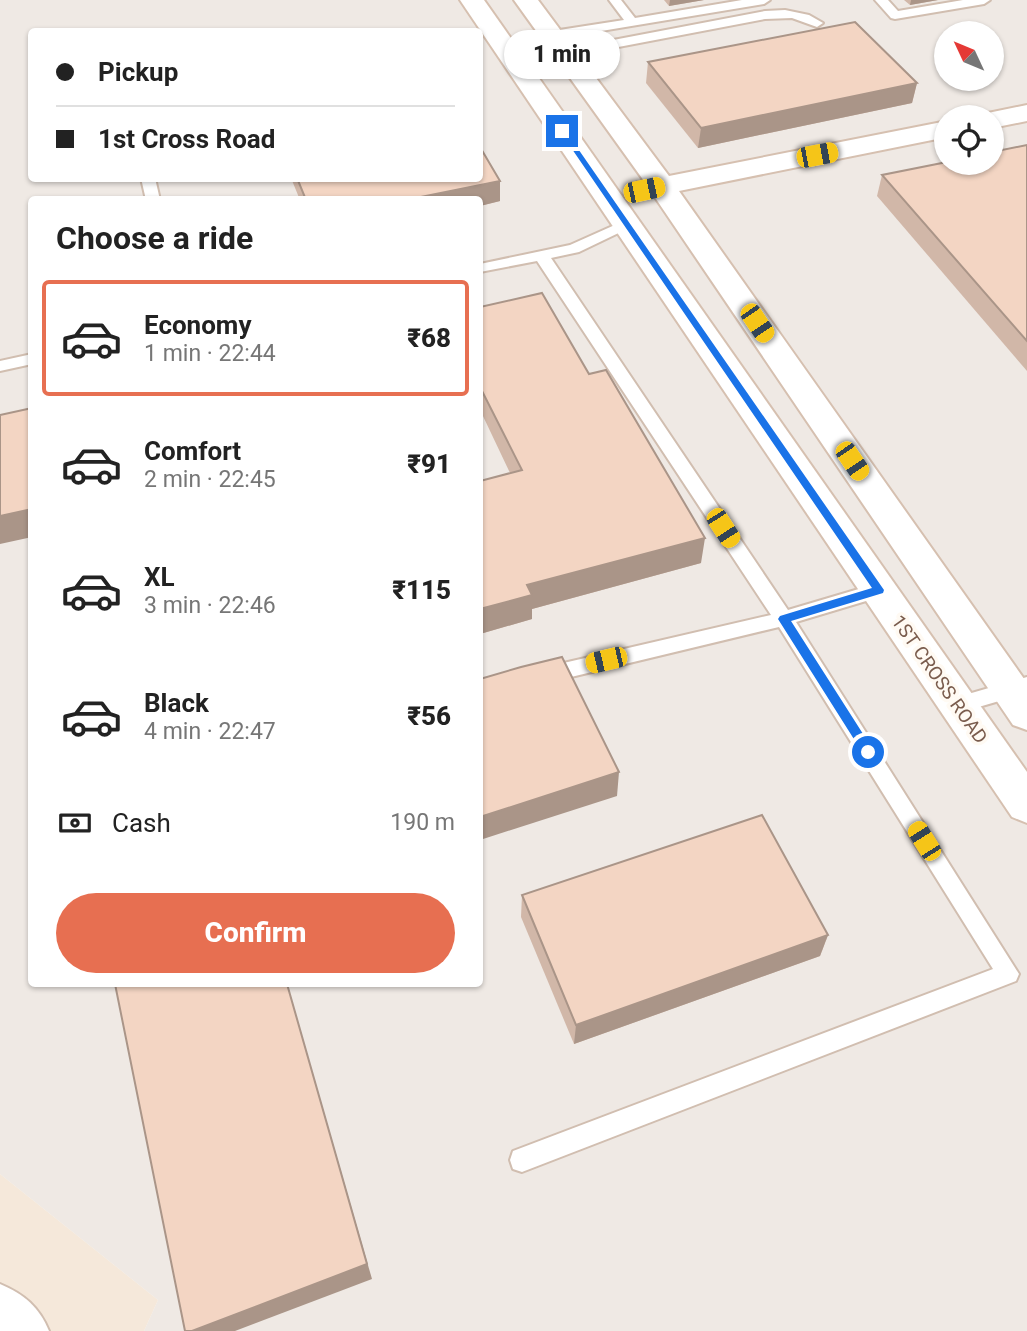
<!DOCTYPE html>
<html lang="en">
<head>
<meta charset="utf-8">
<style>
	:root { --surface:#fff; --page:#f2f2f2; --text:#222; --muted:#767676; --line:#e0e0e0; --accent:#e76f51 }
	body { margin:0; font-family:Roboto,sans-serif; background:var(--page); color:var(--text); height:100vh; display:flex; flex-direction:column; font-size:26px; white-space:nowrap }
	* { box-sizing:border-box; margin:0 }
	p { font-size:23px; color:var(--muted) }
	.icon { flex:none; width:38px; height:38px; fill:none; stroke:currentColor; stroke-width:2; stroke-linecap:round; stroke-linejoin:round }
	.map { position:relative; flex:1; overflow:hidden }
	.sheet { position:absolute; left:28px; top:196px; width:455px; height:791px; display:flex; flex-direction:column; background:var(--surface); border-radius:7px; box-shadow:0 2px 5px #0004 }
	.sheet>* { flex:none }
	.guide { position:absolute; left:28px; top:28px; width:455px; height:154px; border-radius:7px; box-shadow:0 2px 5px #0004; display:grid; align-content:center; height:154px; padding:0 28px; background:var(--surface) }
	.needle { width:46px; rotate:314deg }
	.tools { position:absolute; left:934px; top:21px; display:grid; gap:14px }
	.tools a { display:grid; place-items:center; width:70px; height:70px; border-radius:50%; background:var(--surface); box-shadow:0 2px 5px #0004; font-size:35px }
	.end { position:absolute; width:32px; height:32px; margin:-16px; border:9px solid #1a73e8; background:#fff; box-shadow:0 0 0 4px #fff }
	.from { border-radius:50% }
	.bubble { position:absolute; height:49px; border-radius:24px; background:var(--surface); box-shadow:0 2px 5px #0004; font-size:23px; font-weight:800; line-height:49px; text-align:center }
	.car { position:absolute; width:21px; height:42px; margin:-21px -10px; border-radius:9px; box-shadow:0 0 5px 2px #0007; background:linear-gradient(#f5c518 24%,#345 0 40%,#f5c518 0 76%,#345 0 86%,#f5c518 0) }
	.guide b { display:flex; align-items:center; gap:24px; height:66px; font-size:26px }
	.guide b+b { border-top:2px solid var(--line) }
	.guide i { width:18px; height:18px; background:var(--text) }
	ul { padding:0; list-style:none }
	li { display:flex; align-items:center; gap:21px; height:116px; margin:0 14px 10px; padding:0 14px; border:4px solid transparent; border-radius:7px }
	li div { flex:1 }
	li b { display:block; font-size:26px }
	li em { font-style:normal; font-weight:800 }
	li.active { border-color:var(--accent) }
	li>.icon { width:63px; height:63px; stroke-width:1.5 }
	h2 { padding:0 28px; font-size:32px; line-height:84px }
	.pay { display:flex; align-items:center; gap:18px; height:77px; padding:0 28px; font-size:26px }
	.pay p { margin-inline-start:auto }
	.button { display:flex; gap:14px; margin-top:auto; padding:14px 28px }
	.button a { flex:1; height:80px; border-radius:42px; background:var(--accent); color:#fff; font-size:28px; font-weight:800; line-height:80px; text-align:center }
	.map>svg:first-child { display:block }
	.residential { fill:#f5e8da }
	.industrial { fill:#efe9e4; fill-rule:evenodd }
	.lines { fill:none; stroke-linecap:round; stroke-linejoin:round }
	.lane-casing { stroke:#d1beb0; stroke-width:4 }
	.street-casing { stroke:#d1beb0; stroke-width:4 }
	.secondary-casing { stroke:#d6c0b0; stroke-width:4 }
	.lane { fill:#fff; fill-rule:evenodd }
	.street { fill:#fff; fill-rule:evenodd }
	.secondary { fill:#fff; fill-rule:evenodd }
	.wall { fill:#d1b7a8 }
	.shaded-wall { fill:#aa9588 }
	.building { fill:#f3d5c3; stroke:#aa9588; stroke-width:2 }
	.route { fill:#1a73e8 }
	.labels { text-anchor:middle; stroke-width:7; stroke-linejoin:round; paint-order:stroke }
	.street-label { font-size:19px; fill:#7a5c4d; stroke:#fffaf3 }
</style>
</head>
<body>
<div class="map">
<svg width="1027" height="1331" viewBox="0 0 1027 1331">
	<rect width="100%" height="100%" fill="#fdf6ec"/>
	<path class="residential" d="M0 1174 158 1300 144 1331H0Z"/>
	<path class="industrial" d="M0 0H1027V1331H144L158 1300 0 1174ZM32 32H480V178H32ZM947 33H992V79H947ZM947 117H992V163H947ZM32 200H480V984H32Z"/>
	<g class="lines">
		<defs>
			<g id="lane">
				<path d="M609 0H621L635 18 742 0H770L764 4 553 39 547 35 553 31 624 20Z"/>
				<path d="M875 0H888L898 11 963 0H990L984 4 895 19 891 18Z"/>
				<path d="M785 10 809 15 823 23 817 27 792 18 765 19 566 57 560 53 566 49 765 11Z"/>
				<path d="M141 178H155L160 200H146Z"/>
				<path d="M626 220 631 221 633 224 631 227 579 252 551 258 788 610 879 583 886 585 888 590 886 595 796 622 1019 974 1016 981 522 1172 513 1169 510 1160 513 1151 993 969 779 627 542 684 535 681 532 676 535 671 542 668 771 615 537 261 480 272V264L570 245Z"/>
				<path d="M32 354V364L0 371V361Z"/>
				<path d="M1027 677V693L958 713 951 711 948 705 951 699Z"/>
			</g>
			<path id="street" d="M0 1284C24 1294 39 1307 49 1331H0Z"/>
			<g id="secondary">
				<path d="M460 0H484L1027 772V823L1012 817Z"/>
				<path d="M514 0H538L669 176 947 121V137L679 191 1027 683V730L1013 725 654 196 640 198 630 196 626 190 630 184 644 181Z"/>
				<path d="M1027 105V121L992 128V117H981L983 114Z"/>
			</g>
		</defs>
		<use href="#lane" class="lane-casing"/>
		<use href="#street" class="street-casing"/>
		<use href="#secondary" class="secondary-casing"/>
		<use href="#lane" class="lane"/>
		<use href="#street" class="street"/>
		<use href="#secondary" class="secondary"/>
	</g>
	<g class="wall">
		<path d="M664 0H704L669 6Z"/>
		<path d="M904 0H938L910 5Z"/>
		<path d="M648 62 917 83 912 103 698 148 646 83Z"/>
		<path d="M1027 145V371L877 196 882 175Z"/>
		<path d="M291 178H480L500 181V201L480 206V200H300Z"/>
		<path d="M480 307 701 563 532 609V619L480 634V481L510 473 482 414 480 415Z"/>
		<path d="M522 895 828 935 820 956 574 1044 521 917Z"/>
	</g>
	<g class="shaded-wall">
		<path d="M670 0H704L669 6Z"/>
		<path d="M911 0H938L910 5Z"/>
		<path d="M917 83 912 103 698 148 701 128Z"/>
		<path d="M500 181V201L480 206V200H406Z"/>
		<path d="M480 389H481L482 414 480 415Z"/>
		<path d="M32 509V537L0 544V516Z"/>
		<path d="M705 538 701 563 532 609V619L480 634V609L527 585Z"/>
		<path d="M619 772 617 796 480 840V817Z"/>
		<path d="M828 935 820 956 574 1044 576 1025Z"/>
		<path d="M287 984 372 1279 235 1331H192Z"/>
	</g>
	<g class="building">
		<path d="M855 22 917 83 701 128 648 62Z"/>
		<path d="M1027 145V341L882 175 947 162V163H992V152Z"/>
		<path d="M480 147 500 181 406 200H306L297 178H480Z"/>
		<path d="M542 293 589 374 606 370 705 538 527 585 532 595 480 609V481L522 470 481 389H480V307Z"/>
		<path d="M32 408V509L0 516V415Z"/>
		<path d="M562 657 619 772 480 817V679L521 667Z"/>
		<path d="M762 815 828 935 576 1025 522 895Z"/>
		<path d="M115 984H287L367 1264 192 1331H185Z"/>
	</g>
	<path class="route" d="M559 130H565L884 590 883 593 791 621 872 748V755H864L778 619 780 616 872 588Z"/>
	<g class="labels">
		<g class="street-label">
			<text transform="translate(940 679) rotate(55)" y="7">1ST CROSS ROAD</text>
		</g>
	</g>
</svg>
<div class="tools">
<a><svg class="needle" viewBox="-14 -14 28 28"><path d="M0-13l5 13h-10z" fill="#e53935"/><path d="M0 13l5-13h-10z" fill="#767676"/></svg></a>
<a><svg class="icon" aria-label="locate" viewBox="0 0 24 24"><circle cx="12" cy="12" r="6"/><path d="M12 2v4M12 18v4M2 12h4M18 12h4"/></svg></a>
</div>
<i class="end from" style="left:868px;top:752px"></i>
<i class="end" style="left:562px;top:131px"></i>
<div class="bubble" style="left:504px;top:30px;width:116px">1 min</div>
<i class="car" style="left:817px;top:155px;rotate:79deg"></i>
<i class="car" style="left:644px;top:190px;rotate:78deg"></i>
<i class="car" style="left:757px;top:323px;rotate:146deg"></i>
<i class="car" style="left:852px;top:461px;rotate:146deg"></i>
<i class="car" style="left:723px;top:528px;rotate:147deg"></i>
<i class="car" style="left:606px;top:660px;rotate:257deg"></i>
<i class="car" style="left:924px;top:841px;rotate:328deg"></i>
<div class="guide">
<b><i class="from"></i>Pickup</b>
<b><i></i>1st Cross Road</b>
</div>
<section class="sheet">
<h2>Choose a ride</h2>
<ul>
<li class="active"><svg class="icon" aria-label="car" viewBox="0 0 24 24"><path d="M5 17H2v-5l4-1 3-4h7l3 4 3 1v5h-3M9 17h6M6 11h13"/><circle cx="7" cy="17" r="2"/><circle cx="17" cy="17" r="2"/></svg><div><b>Economy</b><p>1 min · 22:44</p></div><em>₹68</em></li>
<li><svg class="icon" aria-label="car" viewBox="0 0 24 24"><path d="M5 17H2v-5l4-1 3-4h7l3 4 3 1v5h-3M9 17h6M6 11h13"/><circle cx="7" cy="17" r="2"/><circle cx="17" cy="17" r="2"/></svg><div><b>Comfort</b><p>2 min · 22:45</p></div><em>₹91</em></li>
<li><svg class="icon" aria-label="car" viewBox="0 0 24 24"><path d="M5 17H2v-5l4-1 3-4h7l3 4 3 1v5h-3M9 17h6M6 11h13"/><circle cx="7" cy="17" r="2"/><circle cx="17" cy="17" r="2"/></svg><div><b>XL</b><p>3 min · 22:46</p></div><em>₹115</em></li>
<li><svg class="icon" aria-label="car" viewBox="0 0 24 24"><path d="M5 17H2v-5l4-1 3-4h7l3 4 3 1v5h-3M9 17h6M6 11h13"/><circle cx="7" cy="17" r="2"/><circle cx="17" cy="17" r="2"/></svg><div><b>Black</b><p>4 min · 22:47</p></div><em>₹56</em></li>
</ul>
<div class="pay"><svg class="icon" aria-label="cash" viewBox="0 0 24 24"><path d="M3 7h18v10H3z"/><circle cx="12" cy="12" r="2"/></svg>Cash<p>190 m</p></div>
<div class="button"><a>Confirm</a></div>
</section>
</div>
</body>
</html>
